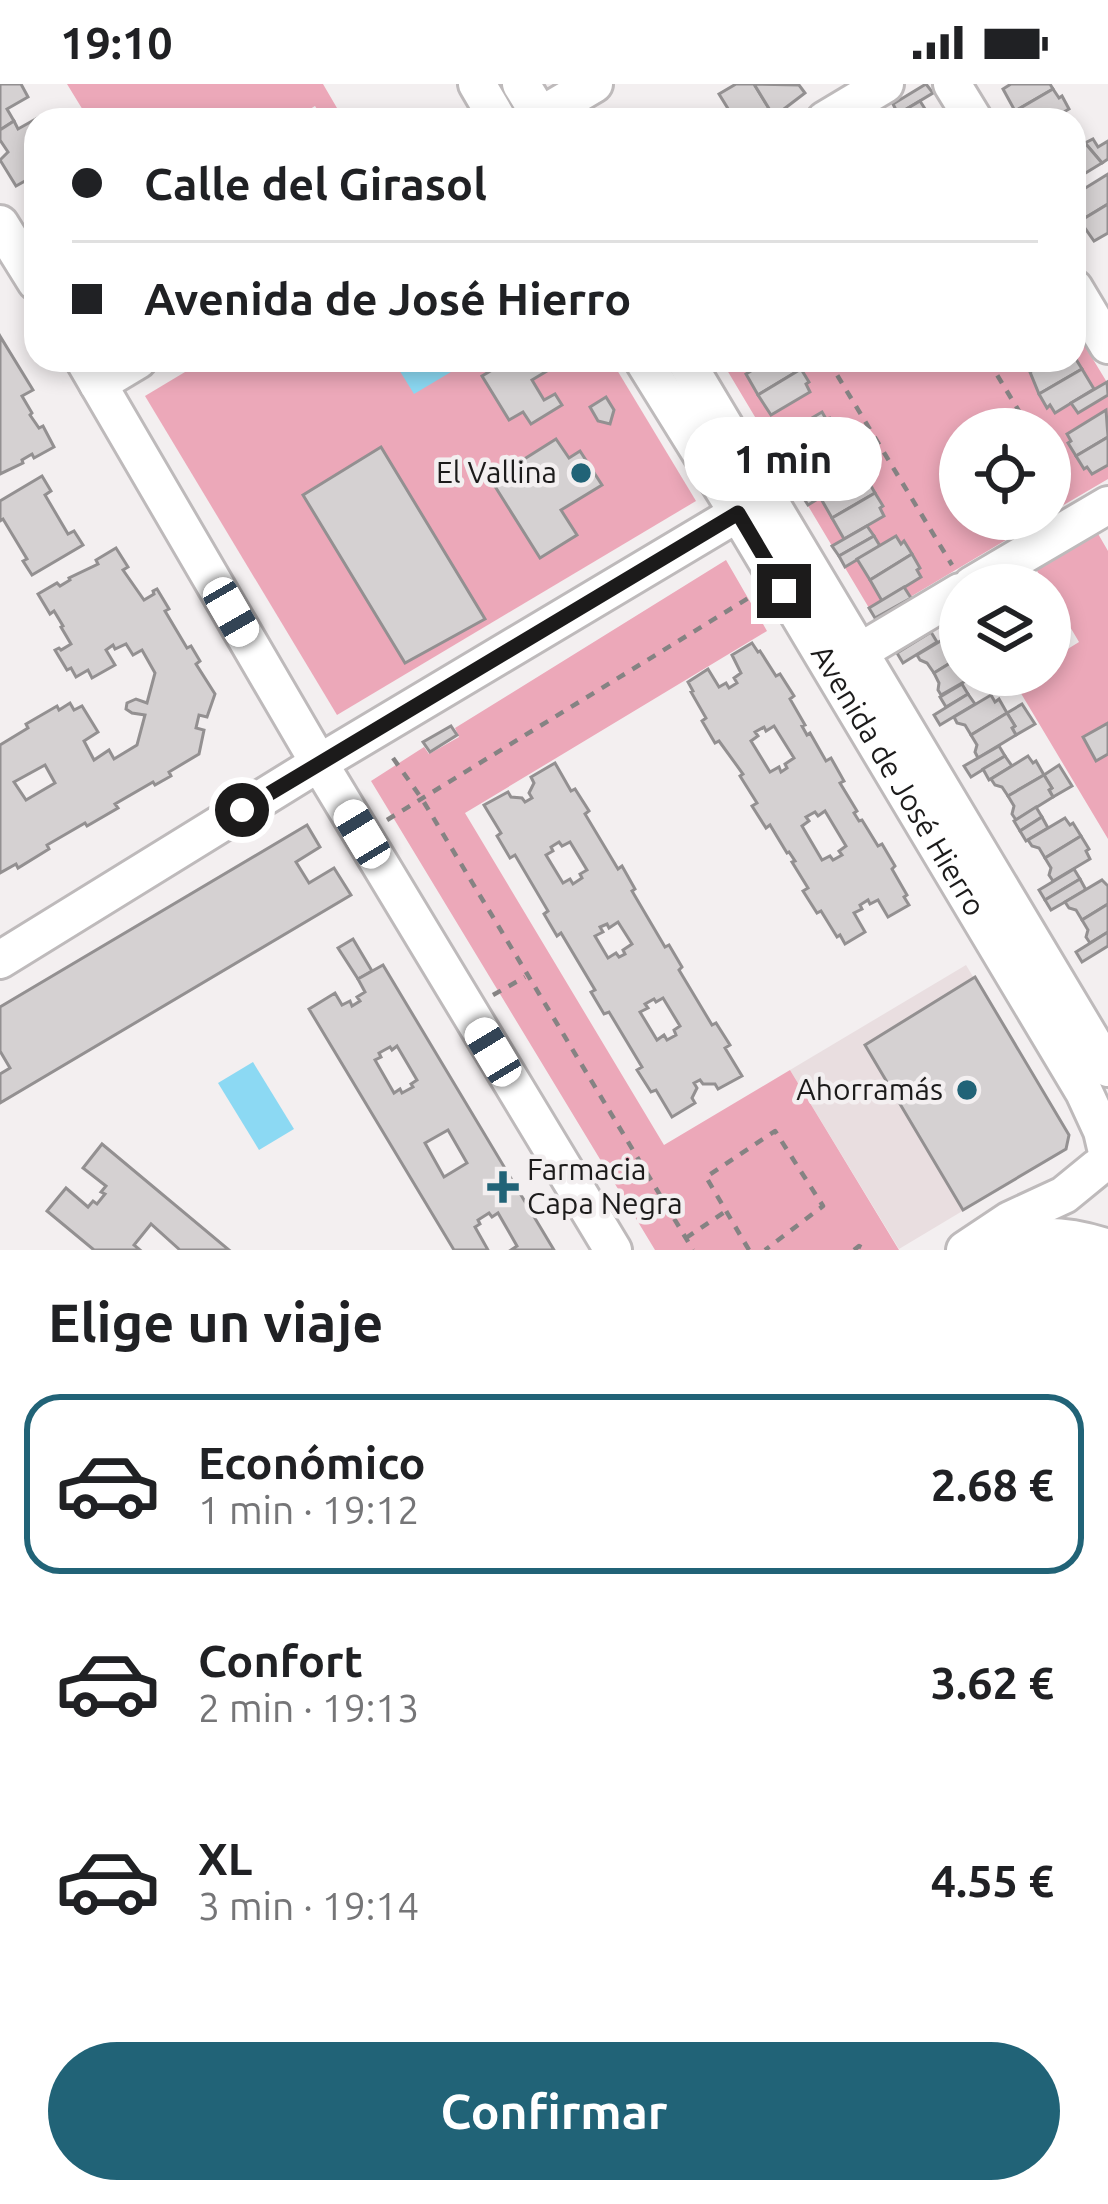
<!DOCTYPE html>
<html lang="es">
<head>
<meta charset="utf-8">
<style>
	:root { --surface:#fff; --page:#f2f2f2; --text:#202124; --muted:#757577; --line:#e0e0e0; --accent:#216377 }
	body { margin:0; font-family:Ubuntu,sans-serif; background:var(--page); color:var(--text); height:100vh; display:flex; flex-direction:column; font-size:45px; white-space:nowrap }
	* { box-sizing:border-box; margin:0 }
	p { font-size:39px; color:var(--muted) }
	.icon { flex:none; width:66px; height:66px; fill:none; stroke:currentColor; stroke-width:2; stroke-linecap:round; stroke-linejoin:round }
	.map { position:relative; height:1166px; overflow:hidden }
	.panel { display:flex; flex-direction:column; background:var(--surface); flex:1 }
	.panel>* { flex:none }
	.banner { position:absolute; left:24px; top:24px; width:1062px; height:264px; border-radius:36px; box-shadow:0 6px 18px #0003; display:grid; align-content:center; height:264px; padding:0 48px; background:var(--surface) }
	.fabs { position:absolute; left:939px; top:324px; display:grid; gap:24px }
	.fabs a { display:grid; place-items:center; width:132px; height:132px; border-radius:50%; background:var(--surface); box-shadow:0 6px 18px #0003; font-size:60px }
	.end { position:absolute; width:54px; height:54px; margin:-27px; border:15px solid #1c1b1b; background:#fff; box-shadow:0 0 0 6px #fff }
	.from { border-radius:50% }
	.bubble { position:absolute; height:84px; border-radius:42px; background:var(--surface); box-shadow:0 6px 18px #0003; font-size:39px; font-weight:700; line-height:84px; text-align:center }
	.car { position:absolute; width:36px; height:72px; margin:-36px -18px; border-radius:15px; box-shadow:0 0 9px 3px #0007; background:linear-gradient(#fff 24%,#345 0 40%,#fff 0 76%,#345 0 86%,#fff 0) }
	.banner b { display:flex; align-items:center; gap:42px; height:114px; font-size:45px }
	.banner b+b { border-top:3px solid var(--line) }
	.banner i { width:30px; height:30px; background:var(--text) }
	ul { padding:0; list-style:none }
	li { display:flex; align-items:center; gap:36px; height:180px; margin:0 24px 18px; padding:0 24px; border:6px solid transparent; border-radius:36px }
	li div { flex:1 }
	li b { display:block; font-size:45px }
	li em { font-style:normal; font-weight:700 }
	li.selected { border-color:var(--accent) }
	li>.icon { width:108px; height:108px; stroke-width:1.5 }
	h2 { padding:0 48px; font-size:54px; line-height:144px }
	.action { display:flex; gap:24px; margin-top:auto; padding:24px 48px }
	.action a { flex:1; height:138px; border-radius:72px; background:var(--accent); color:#fff; font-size:48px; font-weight:700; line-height:138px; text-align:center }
	.status { display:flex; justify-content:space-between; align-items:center; height:84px; padding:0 60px; background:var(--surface); direction:ltr }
	.status svg { height:33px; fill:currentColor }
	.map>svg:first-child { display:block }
	.built { fill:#e9dee0 }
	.green { fill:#eca8b9 }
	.water { fill:#8cd9f3 }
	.building { fill:#d5d1d2; stroke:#939091; stroke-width:3; fill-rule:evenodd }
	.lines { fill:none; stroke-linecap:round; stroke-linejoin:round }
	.minor-casing { stroke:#bebabb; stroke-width:42 }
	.path { stroke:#858383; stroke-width:4.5; stroke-dasharray:9 9; stroke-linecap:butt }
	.minor { stroke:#fff; stroke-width:36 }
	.route { stroke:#1c1b1b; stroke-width:15 }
	.poi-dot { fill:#216377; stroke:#f3eff0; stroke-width:4.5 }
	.labels { text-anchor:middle; stroke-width:9; stroke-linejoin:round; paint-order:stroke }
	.poi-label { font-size:30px; fill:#1c1b1b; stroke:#f3eff0; text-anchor:end }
	.street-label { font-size:30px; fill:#1c1b1b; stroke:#f3eff0 }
</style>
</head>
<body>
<div class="status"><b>19:10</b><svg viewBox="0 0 49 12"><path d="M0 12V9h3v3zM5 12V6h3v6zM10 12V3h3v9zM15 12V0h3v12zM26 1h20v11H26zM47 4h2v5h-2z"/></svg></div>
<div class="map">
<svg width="1108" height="1166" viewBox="0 0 1108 1166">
	<rect width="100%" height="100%" fill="#f3eff0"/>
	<path class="built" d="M966 881 1069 1051 1066 1065 899 1165 790 986Z"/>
	<g class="green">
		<path d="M67 0H323L344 36H324L315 22 292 36H89Z"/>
		<path d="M1074 244 1108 300V395L1050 429V345H960V435H1041L875 534 721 276H1074Z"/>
		<path d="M205 276H611L696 417 337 631 145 312Z"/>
		<path d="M1097 448 1108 467V755L1010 591H1015L1018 595 1025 591H1050V576L1079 558 1050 509V501H1045L1036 485Z"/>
		<path d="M726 476 767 547 465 729 664 1061 790 986 899 1166H655L371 697 424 663 429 670 459 653 455 644Z"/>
	</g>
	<g class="water">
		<path d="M393 276H451L456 285 414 310Z"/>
		<path d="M253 978 294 1045 259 1066 218 999Z"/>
	</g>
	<g class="building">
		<path d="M0 0H21L28 13 7 25 14 37 0 46Z"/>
		<path d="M736 0H754L776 36H735L719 10Z"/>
		<path d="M754 0 799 1 805 9 784 25 790 35 776 36Z"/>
		<path d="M926 0 933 9 898 30 893 20Z"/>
		<path d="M1011 0H1050L1053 5 1015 27 1003 5Z"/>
		<path d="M1053 5 1059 14 1062 12 1069 25 1050 36H1020L1015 27Z"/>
		<path d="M920 17 932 36H889L898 30Z"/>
		<path d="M41 32 43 36H36V115L25 97 16 102 0 76 8 68 0 56V46L14 37 18 45Z"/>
		<path d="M1093 55 1098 63 1108 57V75L1102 79 1085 59Z"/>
		<path d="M1085 59 1102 79 1074 96V66Z"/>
		<path d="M1108 90V120L1080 137 1074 126V111Z"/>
		<path d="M1108 120V149L1094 157 1080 137Z"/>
		<path d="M0 252 33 306 22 312 32 329 30 331 39 344 43 342 54 363 34 374 32 370 22 376 23 379 0 390Z"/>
		<path d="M1074 272 1082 285 1039 310 1030 288 1050 276H1074Z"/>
		<path d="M509 276H561L562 278 532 296 544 316 555 310 562 321 531 340 523 328 509 336 482 292Z"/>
		<path d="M769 276H795L801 285 758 311 746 290Z"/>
		<path d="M801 285 809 298 806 300 810 308 771 331 758 311Z"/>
		<path d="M1082 285 1094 305 1055 329 1050 321 1047 324 1039 310Z"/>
		<path d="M1107 298 1108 311 1078 329 1071 319Z"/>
		<path d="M606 313 614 326 610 340 598 337 590 323Z"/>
		<path d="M1106 326 1108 353 1076 372 1068 359 1071 357 1067 350Z"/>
		<path d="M822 328 826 335 830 334 838 347 795 372 783 351Z"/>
		<path d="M838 347 846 360 842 362 847 370 807 393 795 372Z"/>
		<path d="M1108 353V381L1092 390 1087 383 1084 385 1076 372Z"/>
		<path d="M556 355 569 374 580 367 602 401 561 426 577 451 540 474 491 396Z"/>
		<path d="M381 363 485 535 405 579 303 411Z"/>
		<path d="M830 379 836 390 801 410 796 400Z"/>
		<path d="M836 390 842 400 808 421 801 410Z"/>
		<path d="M859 390 864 398 867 395 875 409 832 434 820 413Z"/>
		<path d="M42 392 51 407 45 411 68 450 74 447 83 461 32 491 23 477 27 475 3 435 0 437V417Z"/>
		<path d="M875 409 883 422 880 424 884 432 844 455 832 434Z"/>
		<path d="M867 442 874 452 839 472 832 462Z"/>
		<path d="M874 452 880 462 845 483 839 472Z"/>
		<path d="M896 452 901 460 904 457 912 470 870 496 857 475Z"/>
		<path d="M116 464 128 483 123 486 144 516 154 510 153 507 157 505 169 525 165 527 187 564 191 562 200 577 196 580 215 610 207 633 199 631 196 644 204 646 199 670 169 688 171 692 155 701 153 698 115 720 118 724 87 742 85 739 47 761 49 765 18 784 16 780 0 789V661L28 644 26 640 57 622 59 626 70 619 74 626 82 622 98 648 84 657 94 676 109 666 114 675 137 661 145 631 132 629 126 625 127 619 136 615 147 619 155 589 142 566 133 571 126 560 115 565 113 561 106 566 115 581 92 594 88 586 76 593 71 584 67 586 55 566 59 564 61 566 71 560 61 543 63 542 54 527 50 530 38 510 57 499 60 502 70 496 69 494 98 480 96 476ZM45 681 55 699 26 716 14 698Z"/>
		<path d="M912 470 920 484 917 486 921 493 882 517 870 496Z"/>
		<path d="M904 503 911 514 875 534 869 524Z"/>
		<path d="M931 548 937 558 903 579 897 569Z"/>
		<path d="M954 549 960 555V573L934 589 927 579 920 576 917 571Z"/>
		<path d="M752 559 758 568 760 567 776 592 780 590 794 612 790 615 805 641 802 642 807 651 810 649 826 677 831 674 844 697 840 699 857 727 854 729 859 737 862 736 878 762 882 760 895 782 892 785 907 811 904 813 909 821 888 833 878 816 870 820 868 816 860 821 862 825 854 829 865 848 845 860 840 851 837 853 821 827 817 829 803 807 808 804 792 778 795 777 789 768 787 769 770 741 766 744 752 722 757 719 740 692 743 690 719 657 715 659 702 637 706 634 691 608 693 607 688 598 708 585 719 603 726 599 729 604 737 599 734 594 741 589 732 571ZM774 642 794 674 785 680 787 684 781 688 779 683 770 688 751 657 758 652 755 648 764 643 766 647ZM825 727 846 762 839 767 842 771 833 776 830 772 822 776 802 742 809 737 806 733 815 728 818 732Z"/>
		<path d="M960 573V591H976L941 611 938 606 939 599 934 589Z"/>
		<path d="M962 600 968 610 946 623 940 613Z"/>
		<path d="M968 610 975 620 940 641 934 631Z"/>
		<path d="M991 611 995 618 999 615 1007 629 971 651 965 641 957 639 954 633Z"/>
		<path d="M1022 620 1035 640 1016 651 1012 644 1015 642 1007 629Z"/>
		<path d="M1007 629 1015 642 1012 644 1016 651 978 674 975 668 977 661 971 651Z"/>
		<path d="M1108 639V670L1096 677 1083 653Z"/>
		<path d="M451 642 457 651 430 668 423 658Z"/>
		<path d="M999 662 1005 672 971 693 964 682Z"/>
		<path d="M1005 672 1012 682 989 696 983 685Z"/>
		<path d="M1028 672 1033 679 1036 677 1044 691 1008 712 1002 703 995 701 991 695Z"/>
		<path d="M555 679 571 707 575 705 589 727 585 730 618 785 622 782 635 805 632 807 665 863 669 861 682 883 679 886 712 941 716 939 730 961 725 964 742 992 718 1005 715 1000H703L700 996 694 999 697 1004 692 1014 695 1019 672 1033 656 1006 651 1008 637 986 642 983 609 928 604 930 591 908 595 906 561 849 557 852 544 830 548 827 515 771 510 774 497 752 501 749 484 721 508 708 511 713 522 714 525 718 532 714 529 709 534 699 531 693ZM559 758 562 762 570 758 587 786 580 790 582 794 573 800 570 795 563 799 546 771 553 767 551 763ZM618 838 632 860 623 866 625 870 619 873 616 869 608 874 595 852 603 848 600 843 607 840 609 844ZM663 914 680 942 674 946 676 951 667 956 664 951 657 956 640 928 648 924 645 920 654 915 656 918Z"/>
		<path d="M1059 681 1072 702 1053 713 1049 706 1052 704 1044 691Z"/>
		<path d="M1044 691 1052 704 1049 706 1053 713 1016 736 1012 730 1014 722 1008 712Z"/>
		<path d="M1036 723 1042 733 1020 747 1014 737Z"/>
		<path d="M1042 733 1048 744 1026 757 1020 747Z"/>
		<path d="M1065 734 1070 741 1073 739 1081 752 1045 774 1039 764 1032 762 1028 756Z"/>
		<path d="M307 741 320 763 296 778 309 799 334 784 351 811 0 1019V990L10 984 0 967V923Z"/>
		<path d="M1081 752 1089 765 1086 767 1090 775 1053 797 1049 791 1051 784 1045 774Z"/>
		<path d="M1074 785 1080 795 1045 816 1039 806Z"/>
		<path d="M1080 795 1086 806 1051 826 1045 816Z"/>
		<path d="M1102 796 1108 802V820L1082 836 1076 826 1069 824 1065 818Z"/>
		<path d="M1108 820V848L1090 859 1086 853 1088 846 1082 836Z"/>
		<path d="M1108 848V862L1082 878 1076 868Z"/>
		<path d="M353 855 372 887 358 895 338 864Z"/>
		<path d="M383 881 554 1166H511L517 1162 498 1129 492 1133 489 1129 478 1136 480 1140 475 1143 488 1166H454L309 925 335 909 342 921 350 917 352 922 360 917 357 913 365 908 358 895ZM397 962 417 996 411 1000 413 1003 402 1009 400 1005 394 1009 375 976 381 973 379 969 390 963 392 966ZM448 1046 467 1079 444 1093 425 1059Z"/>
		<path d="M975 893 1069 1051 1066 1065 963 1126 865 961Z"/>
		<path d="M102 1060 229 1166H180L151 1140 134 1161 140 1166H94L47 1127 66 1104 88 1123 93 1117 97 1120 105 1110 101 1108 106 1102 83 1084Z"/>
	</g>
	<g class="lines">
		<defs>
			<g id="minor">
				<path d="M477 0 498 36"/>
				<path d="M521 0 543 36"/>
				<path d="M952 0 974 36"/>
				<path d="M540 32 594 0"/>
				<path d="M825 36 885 0"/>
				<path d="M0 140 36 198"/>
				<path d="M1074 204 1108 261"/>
				<path d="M84 276 319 679 613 1166"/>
				<path id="s1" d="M643 276 738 429 1084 1008 1102 1047 1106 1064"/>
				<path d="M685 276 1108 984"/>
				<path d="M98 300 138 276"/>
				<path d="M972 501 1108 421"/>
				<path d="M861 567 960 508"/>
				<path d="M0 876 319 679 738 429"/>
				<path d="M985 1165C1031 1149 1062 1149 1108 1164"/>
				<path d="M965 1166 1010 1136 1064 1111 1097 1084"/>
			</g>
		</defs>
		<use href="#minor" class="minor-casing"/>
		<g class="path">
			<path d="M828 276 952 481"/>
			<path d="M988 276 1025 337 1011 345"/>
			<path d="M960 375 957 376 960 381"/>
			<path d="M993 435 1002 451"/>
			<path d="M393 674 422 715 693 1166"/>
			<path d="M387 736 750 513"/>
			<path d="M493 911 525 893"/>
			<path d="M686 1154 726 1127"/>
			<path d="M749 1166 706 1093 775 1047 823 1122 765 1166"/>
			<path d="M854 1166 859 1162 867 1166"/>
		</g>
		<use href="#minor" class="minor"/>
	</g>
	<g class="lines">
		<path class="route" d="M242 726 738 429 784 507"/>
	</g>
	<g class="poi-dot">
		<circle cx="581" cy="389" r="12"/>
		<circle cx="967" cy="1006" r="12"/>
		<path d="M497 1085h12v12h12v12h-12v12h-12v-12h-12v-12h12z"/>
	</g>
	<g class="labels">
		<g class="poi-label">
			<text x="557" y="399">El Vallina</text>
			<text x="943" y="1016">Ahorramás</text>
			<text x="527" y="1096" text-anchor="start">Farmacia<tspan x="527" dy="34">Capa Negra</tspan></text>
		</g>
		<g class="street-label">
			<text dy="10" stroke="none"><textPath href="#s1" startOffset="492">Avenida de José Hierro</textPath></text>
		</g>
	</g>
</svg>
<div class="fabs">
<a><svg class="icon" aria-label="locate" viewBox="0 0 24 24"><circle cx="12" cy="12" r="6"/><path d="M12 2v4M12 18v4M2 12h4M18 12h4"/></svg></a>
<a><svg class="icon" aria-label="layers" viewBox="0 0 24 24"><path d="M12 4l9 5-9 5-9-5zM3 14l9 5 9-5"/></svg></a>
</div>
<i class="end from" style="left:242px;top:726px"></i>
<i class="end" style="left:784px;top:507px"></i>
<div class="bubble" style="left:684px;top:333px;width:198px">1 min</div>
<i class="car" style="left:231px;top:528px;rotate:150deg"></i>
<i class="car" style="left:362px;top:750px;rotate:329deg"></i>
<i class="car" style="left:493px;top:968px;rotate:329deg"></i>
<div class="banner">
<b><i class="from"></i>Calle del Girasol</b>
<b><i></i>Avenida de José Hierro</b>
</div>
</div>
<section class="panel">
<h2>Elige un viaje</h2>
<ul>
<li class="selected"><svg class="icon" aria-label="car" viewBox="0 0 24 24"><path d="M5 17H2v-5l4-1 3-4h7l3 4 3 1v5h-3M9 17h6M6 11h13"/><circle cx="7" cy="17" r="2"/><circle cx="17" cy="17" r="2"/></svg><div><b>Económico</b><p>1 min · 19:12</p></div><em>2.68 €</em></li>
<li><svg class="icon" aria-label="car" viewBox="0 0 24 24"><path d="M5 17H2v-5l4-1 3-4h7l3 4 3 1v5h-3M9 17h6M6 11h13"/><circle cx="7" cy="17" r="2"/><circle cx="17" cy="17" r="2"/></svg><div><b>Confort</b><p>2 min · 19:13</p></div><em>3.62 €</em></li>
<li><svg class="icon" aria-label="car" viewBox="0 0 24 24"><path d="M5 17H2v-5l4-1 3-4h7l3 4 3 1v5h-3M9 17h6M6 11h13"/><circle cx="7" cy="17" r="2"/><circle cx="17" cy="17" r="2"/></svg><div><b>XL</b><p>3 min · 19:14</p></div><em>4.55 €</em></li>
</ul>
<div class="action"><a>Confirmar</a></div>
</section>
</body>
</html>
